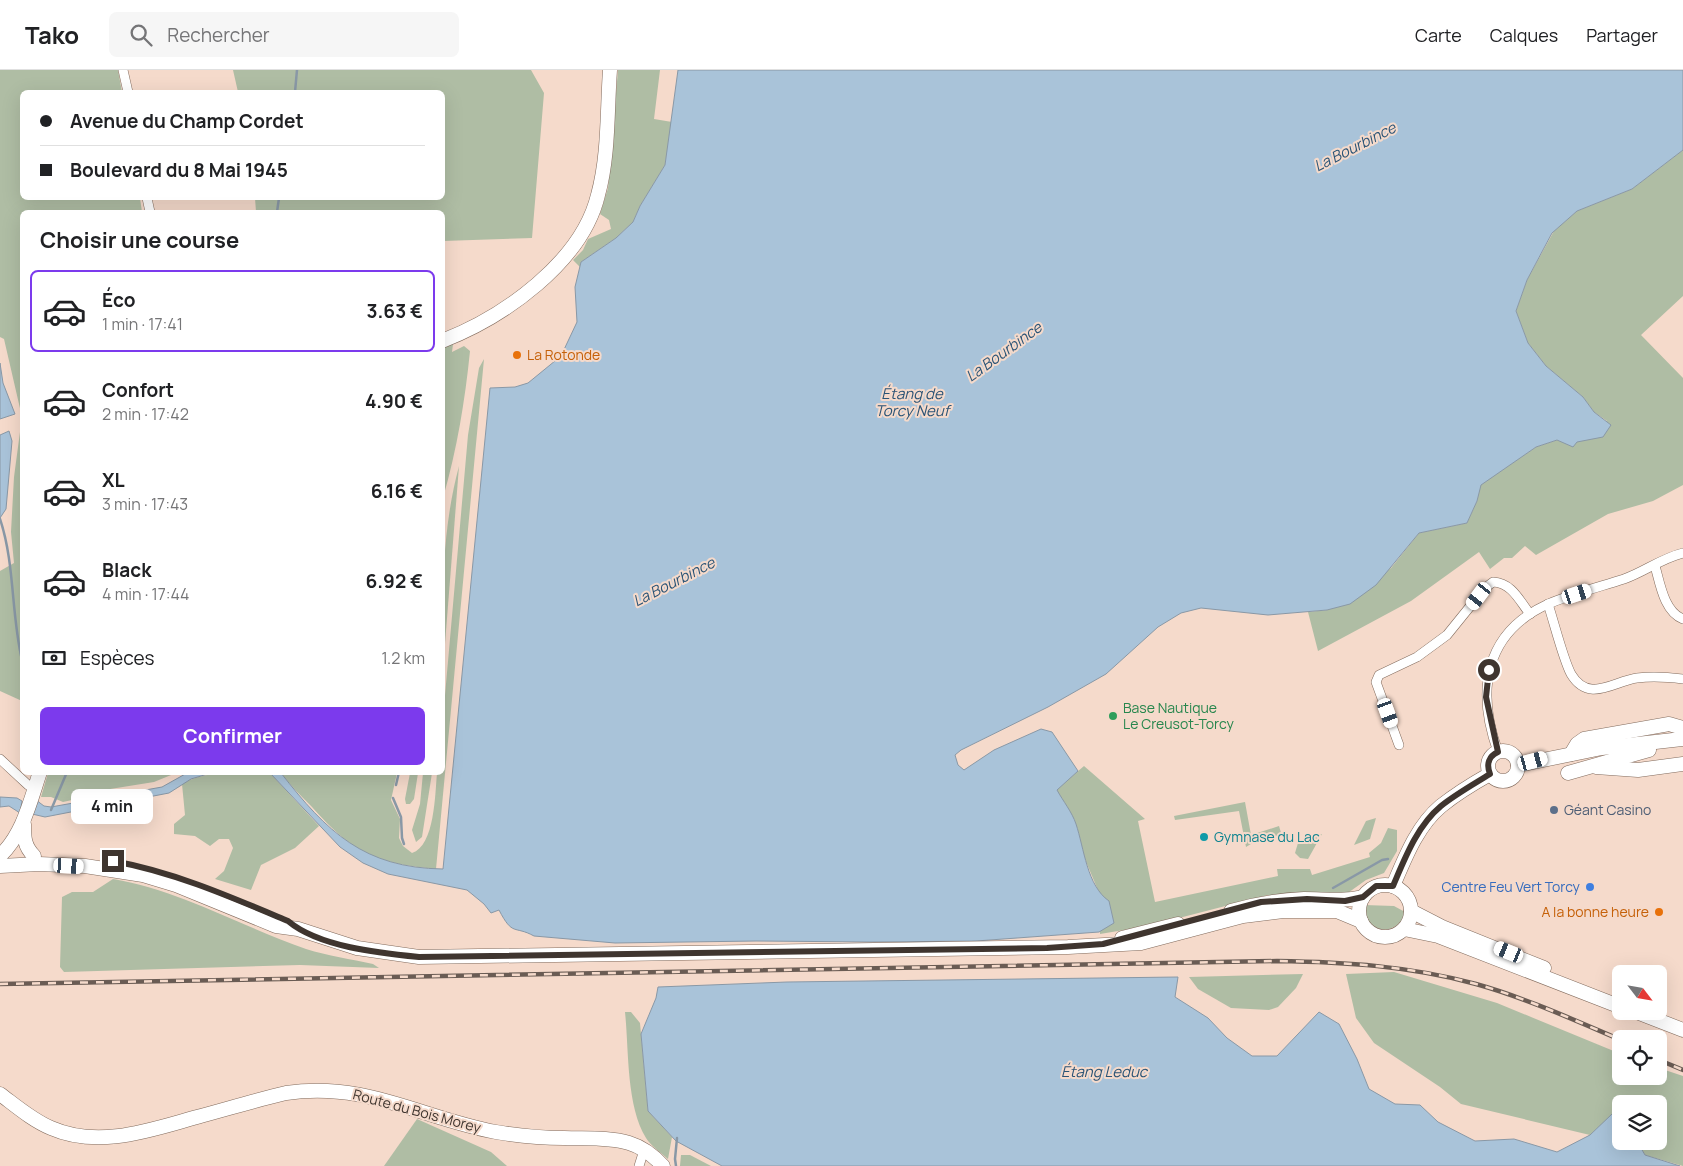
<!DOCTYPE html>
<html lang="fr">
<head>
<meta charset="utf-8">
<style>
	:root { --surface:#fff; --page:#f6f6f6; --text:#202124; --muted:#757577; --line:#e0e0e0; --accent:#7c3aed }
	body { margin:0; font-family:Manrope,sans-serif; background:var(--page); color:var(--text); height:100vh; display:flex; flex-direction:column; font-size:19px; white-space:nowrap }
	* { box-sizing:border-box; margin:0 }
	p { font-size:16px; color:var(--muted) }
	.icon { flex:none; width:28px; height:28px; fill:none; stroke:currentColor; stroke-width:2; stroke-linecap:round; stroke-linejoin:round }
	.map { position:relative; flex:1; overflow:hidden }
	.drawer { position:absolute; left:20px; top:140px; width:425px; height:565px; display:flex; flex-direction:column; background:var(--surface); border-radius:8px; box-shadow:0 5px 20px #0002 }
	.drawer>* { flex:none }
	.top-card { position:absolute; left:20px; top:20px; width:425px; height:110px; border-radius:8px; box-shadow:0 5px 20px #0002; display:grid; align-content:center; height:110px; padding:0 20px; background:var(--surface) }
	.needle { width:32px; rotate:121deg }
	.fabs { position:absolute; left:1612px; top:895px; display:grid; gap:10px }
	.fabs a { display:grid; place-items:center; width:55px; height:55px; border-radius:8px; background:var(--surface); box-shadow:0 5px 20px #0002; font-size:25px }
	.end { position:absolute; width:22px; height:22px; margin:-11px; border:6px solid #3f352f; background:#fff; box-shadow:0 0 0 2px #fff }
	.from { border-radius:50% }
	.bubble { position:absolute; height:35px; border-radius:8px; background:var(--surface); box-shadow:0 5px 20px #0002; font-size:16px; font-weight:700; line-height:35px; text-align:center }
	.car { position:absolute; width:15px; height:30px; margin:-15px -8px; border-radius:6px; box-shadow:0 0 4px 1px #0007; background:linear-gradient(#fff 24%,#345 0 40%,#fff 0 76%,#345 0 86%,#fff 0) }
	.top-card b { display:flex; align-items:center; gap:18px; height:48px; font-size:19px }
	.top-card b+b { border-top:1px solid var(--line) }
	.top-card i { width:12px; height:12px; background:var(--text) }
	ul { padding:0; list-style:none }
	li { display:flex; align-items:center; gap:15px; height:82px; margin:0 10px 8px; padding:0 10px; border:2px solid transparent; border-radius:8px }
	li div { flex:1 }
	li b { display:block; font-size:19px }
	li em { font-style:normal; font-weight:700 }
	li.selected { border-color:var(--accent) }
	li>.icon { width:45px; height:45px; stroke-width:1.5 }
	h2 { padding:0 20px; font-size:22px; line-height:60px }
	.pay { display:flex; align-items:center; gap:12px; height:55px; padding:0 20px; font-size:19px }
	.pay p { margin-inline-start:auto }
	.button { display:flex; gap:10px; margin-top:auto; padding:10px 20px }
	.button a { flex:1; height:58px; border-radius:8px; background:var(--accent); color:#fff; font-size:20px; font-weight:700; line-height:58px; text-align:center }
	header { display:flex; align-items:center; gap:30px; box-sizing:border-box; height:70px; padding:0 25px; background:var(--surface); border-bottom:1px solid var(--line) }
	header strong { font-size:24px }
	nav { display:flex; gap:28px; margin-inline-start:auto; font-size:18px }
	.search { width:350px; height:45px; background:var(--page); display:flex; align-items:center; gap:12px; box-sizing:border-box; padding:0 18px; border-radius:8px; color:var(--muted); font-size:19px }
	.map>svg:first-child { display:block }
	.green { fill:#afbda4 }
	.water { fill:#a9c3d9; stroke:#8998a6 }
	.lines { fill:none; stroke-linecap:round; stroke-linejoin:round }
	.stream { stroke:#8998a6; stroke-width:2.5 }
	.street-casing { stroke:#826b5d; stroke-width:10 }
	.secondary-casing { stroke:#826b5d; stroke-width:15 }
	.street { stroke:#fff; stroke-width:9 }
	.secondary { stroke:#fff; stroke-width:14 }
	.rail-casing { stroke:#6a5c54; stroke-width:4.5 }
	.rail { stroke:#f5dacb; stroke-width:2.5; stroke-dasharray:8; stroke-linecap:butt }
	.route { stroke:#3f352f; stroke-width:6 }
	.food-dot { fill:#e8710a; stroke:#f5dacb; stroke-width:2 }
	.leisure-dot { fill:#2e9e5b; stroke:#f5dacb; stroke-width:2 }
	.service-dot { fill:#5c6f8a; stroke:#f5dacb; stroke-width:2 }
	.culture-dot { fill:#0f9aa8; stroke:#f5dacb; stroke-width:2 }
	.shop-dot { fill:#3f7fe0; stroke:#f5dacb; stroke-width:2 }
	.labels { text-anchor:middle; stroke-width:4; stroke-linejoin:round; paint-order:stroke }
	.food-label { font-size:14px; fill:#c56008; stroke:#f5dacb; text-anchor:start }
	.leisure-label { font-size:14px; fill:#27864d; stroke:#f5dacb; text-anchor:start }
	.service-label { font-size:14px; fill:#4e5e75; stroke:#f5dacb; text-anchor:start }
	.culture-label { font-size:14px; fill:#0d838f; stroke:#f5dacb; text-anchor:start }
	.shop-label { font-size:14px; fill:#366cbe; stroke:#f5dacb; text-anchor:end }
	.street-label { font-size:14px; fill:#3f352f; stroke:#f5dacb }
	.water-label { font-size:15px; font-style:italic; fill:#2b5476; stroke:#f5dacb }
</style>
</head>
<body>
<header>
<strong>Tako</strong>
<div class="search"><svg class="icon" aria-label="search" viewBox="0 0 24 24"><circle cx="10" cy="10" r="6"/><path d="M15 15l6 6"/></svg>Rechercher</div>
<nav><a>Carte</a><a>Calques</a><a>Partager</a></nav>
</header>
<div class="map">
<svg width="1683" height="1096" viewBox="0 0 1683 1096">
	<rect width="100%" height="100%" fill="#f5dacb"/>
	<g class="green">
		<path d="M0 0H118L122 22H22V128H140L142 142H22V631L0 621V501L14 493 11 462 14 407 22 347 4 269 0 267Z"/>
		<path d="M233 0H531L544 23 532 168 443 171 442 142H256L255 128H442V22H238Z"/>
		<path d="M618 0H660L654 49 672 52 665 95 640 136 633 152 616 168 581 192 580 197 573 190 583 180 588 169 611 159 609 150 600 144 608 118Z"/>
		<path d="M1683 80V226L1641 265 1683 308V415L1653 431 1608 444 1536 485 1525 476 1512 488H1504L1490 499 1479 482 1411 531 1318 581 1308 542 1327 540 1391 498 1419 463 1467 453 1477 431 1480 415 1536 377 1557 370 1577 372 1607 351 1594 342 1583 327 1546 296 1528 273 1516 241 1527 210 1554 161 1577 141 1632 119Z"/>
		<path d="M453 274 452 282 464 276 470 281C465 331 457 379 443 428V278Z"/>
		<path d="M484 289 436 799C374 793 353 783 312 737 301 726 290 715 281 703H397L391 730 400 749 399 768 403 776 412 783C435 776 435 723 437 703L442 702 443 648 468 365 479 298Z"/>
		<path d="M459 396 443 599C442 531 441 463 459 396Z"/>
		<path d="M1084 696 1145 749 1138 751 1155 832 1278 806 1277 799H1310L1312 805 1370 787 1369 783 1381 773 1388 758 1397 760V781L1384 803 1366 810 1345 825H1268L1148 856 1100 864V825L1056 720Z"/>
		<path d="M265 702 270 703 319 756 295 778 261 795 251 820 215 809 224 801 233 778 229 769H219L210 776 195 766 174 764V754L185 745 182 714C208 699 236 703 265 702Z"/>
		<path d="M48 703V702L176 703 154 712 104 720 90 726 63 732 51 727H41Z"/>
		<path d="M410 703H418L414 729 410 734H406L405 729Z"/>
		<path d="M423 703H432L422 767 416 772 412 760 420 734Z"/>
		<path d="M1245 732 1251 765 1279 756 1282 766H1264L1246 777 1239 741 1175 750 1174 746Z"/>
		<path d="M1376 748 1370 769 1354 775 1366 751Z"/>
		<path d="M1322 764 1308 789 1300 788 1295 783 1298 773Z"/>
		<path d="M113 809C180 820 242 857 306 879 328 886 351 889 373 894L379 898 300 895 64 902 60 897 62 827 72 822H93Z"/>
		<path d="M1364 835 1394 836 1405 842C1398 869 1362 863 1364 835Z"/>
		<path d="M1394 902 1497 933 1621 984V1006H1659V998L1683 1006V1096L1645 1085 1637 1071H1659V1034H1621V1049L1612 1045 1590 1065 1461 1034 1440 1017 1374 973 1356 948 1346 904Z"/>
		<path d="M1303 904 1296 918 1278 937 1269 940 1231 938 1198 919 1189 907Z"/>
		<path d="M625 942H631L640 953 648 1041 672 1067 668 1089C661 1083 651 1076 646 1068 626 1035 629 980 625 942Z"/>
		<path d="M417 1049 491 1082 507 1096H384Z"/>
		<path d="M681 1085H690L711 1096H680Z"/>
	</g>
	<g class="water">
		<path d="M678 0H1683V80L1632 119 1577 141 1552 163 1527 210 1516 241 1528 273 1546 296 1583 327 1594 342 1611 355 1603 367 1577 372 1573 377 1557 370 1536 377 1481 415 1477 431 1467 453 1419 463 1376 515 1350 534 1327 540 1268 545 1201 538 1181 543 1158 557 1106 604 1048 637 961 680 955 685 958 695 964 700 994 680 1041 659 1052 662 1078 701 1057 720C1063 731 1072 742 1076 754 1084 778 1087 816 1109 831L1114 853 1099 862 976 871 871 872 756 871 615 873 534 866C514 855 513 867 499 840L491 843 484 834 467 820 388 804 363 793 340 777 270 703H265H281C327 762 364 798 443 799L490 318 515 317 528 313 561 286 577 252 575 217 581 192 616 168 633 152 640 136 665 95Z"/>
		<path d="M0 293 3 313 15 344 0 349Z"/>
		<path d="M9 361 12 371 6 439 0 448V365Z"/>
		<path d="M187 703H211L191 709 169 723 45 747 32 744 36 730 44 736 51 737 162 717Z"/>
		<path d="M0 727 17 728 22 731 20 743 9 736 0 737Z"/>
		<path d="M1178 907 1175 927 1208 948 1227 968 1252 986H1277L1319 942 1339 954 1357 989 1369 1019 1395 1034 1420 1035 1438 1052 1475 1071 1514 1069 1557 1082 1590 1065 1612 1044 1621 1049V1071H1637L1645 1085 1680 1096H722L676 1071 648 1041 641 964 656 928 658 917 787 912Z"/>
	</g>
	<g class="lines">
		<g class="stream">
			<path d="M295 22 297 0"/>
			<path d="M277 142 279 128"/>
			<path d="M0 449C15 494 11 544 22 590"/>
			<path d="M396 715 399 702"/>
			<path d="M393 728 401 747 402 768 404 774"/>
			<path d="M51 740 67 702"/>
			<path d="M1333 818 1382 790 1388 789"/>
			<path d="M676 1096 675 1089 677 1068"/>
		</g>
		<defs>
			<g id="street">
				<path d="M123 0 128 22"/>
				<path d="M147 128 150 142"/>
				<path d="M1655 496C1660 513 1664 542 1683 549"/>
				<path d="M1548 534C1554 552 1563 589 1571 604 1589 634 1614 611 1637 608 1653 606 1667 607 1683 609"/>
				<path d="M1399 675 1376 612 1379 605 1417 587 1447 565 1485 518 1493 512C1512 513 1519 530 1530 544"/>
				<path d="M1498 682C1476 621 1484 563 1548 534 1572 524 1599 517 1624 509 1644 502 1662 488 1683 483"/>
				<path d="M0 689 28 715 35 718"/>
				<path d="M639 1096 644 1080"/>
			</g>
			<g id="secondary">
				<path d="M442 271C504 247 582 192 598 125 609 85 607 41 610 0"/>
				<circle cx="1503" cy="696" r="15"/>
				<path d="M1571 684 1577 674 1584 669 1669 654 1683 658"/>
				<path d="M1518 695 1602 678 1682 669"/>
				<path d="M1596 697 1638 700 1683 694"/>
				<path d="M1568 703 1649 680"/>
				<path d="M24 754C24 767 24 776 34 786"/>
				<path d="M0 786C23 764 30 732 40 702"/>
				<path d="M0 796 39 794 85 796 143 805 176 815 276 856 298 859 357 878 419 887 1068 877 1141 873 1243 846 1283 841H1337L1361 851"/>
				<circle cx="1385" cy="841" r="26"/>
				<path d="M1393 816C1405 788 1417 756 1441 736 1456 724 1474 713 1490 704"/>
				<path d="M1231 841C1255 834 1278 830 1304 829 1325 829 1342 832 1363 827"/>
				<path d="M1411 841 1442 857 1544 898"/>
				<path d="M1404 859 1438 866 1621 937"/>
				<path d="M1122 868 1178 854"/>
				<path d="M1634 941 1683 960"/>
				<path d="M0 1024C16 1036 32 1050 51 1058 99 1079 150 1060 197 1047 227 1039 256 1030 286 1023 366 1011 421 1048 496 1062 519 1066 542 1068 564 1068 585 1069 608 1067 629 1073 642 1077 653 1085 663 1096"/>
			</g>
		</defs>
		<use href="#street" class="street-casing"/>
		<use href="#secondary" class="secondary-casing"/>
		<use href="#street" class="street"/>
		<use href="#secondary" class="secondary"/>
		<defs>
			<g id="rail">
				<path d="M0 914 1277 891C1345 892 1410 896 1476 914 1526 928 1574 950 1621 970"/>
				<path d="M1659 990 1683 1000"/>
			</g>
		</defs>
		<use href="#rail" class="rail-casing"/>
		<use href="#rail" class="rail"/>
	</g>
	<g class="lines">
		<path class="route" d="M113 791C174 802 231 827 288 851 319 877 379 883 419 887L1047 878 1103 874 1261 832 1307 829 1345 831 1363 827 1376 816H1393C1405 788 1417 756 1441 736 1456 724 1474 714 1490 704 1486 694 1489 686 1498 682L1486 627 1489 600"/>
	</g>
	<g class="food-dot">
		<circle cx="517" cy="285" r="5"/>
		<circle cx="1659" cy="842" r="5"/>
	</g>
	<circle class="leisure-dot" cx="1113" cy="646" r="5"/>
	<circle class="service-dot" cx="1554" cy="740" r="5"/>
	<circle class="culture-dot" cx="1204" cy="767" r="5"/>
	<circle class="shop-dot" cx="1590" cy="817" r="5"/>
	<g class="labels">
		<g class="food-label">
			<text x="527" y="290">La Rotonde</text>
			<text x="1649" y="847" text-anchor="end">A la bonne heure</text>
		</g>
		<g class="leisure-label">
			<text x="1123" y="643">Base Nautique<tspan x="1123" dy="16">Le Creusot-Torcy</tspan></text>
		</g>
		<g class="service-label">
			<text x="1564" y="745">Géant Casino</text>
		</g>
		<g class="culture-label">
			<text x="1214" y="772">Gymnase du Lac</text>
		</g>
		<g class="shop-label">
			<text x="1580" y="822">Centre Feu Vert Torcy</text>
		</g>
		<g class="street-label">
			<text transform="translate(417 1041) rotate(15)" y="5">Route du Bois Morey</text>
		</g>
		<g class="water-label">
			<text transform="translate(1355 77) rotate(-27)" y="5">La Bourbince</text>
			<text transform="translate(1004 282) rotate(-36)" y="5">La Bourbince</text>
			<text x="912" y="329">Étang de<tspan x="912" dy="17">Torcy Neuf</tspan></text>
			<text transform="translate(674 512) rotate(-27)" y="5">La Bourbince</text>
			<text x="1104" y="1007">Étang Leduc</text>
		</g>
	</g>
</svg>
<div class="fabs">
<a><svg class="needle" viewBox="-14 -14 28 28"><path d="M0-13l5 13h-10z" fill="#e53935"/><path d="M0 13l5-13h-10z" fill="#757577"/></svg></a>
<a><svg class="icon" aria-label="locate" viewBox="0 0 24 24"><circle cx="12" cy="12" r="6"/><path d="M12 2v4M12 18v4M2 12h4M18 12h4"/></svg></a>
<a><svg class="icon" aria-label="layers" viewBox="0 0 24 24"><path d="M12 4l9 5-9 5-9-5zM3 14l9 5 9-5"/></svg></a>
</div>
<i class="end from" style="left:1489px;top:600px"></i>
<i class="end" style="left:113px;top:791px"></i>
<div class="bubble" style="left:71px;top:719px;width:82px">4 min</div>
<i class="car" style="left:1577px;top:524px;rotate:72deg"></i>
<i class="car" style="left:1479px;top:526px;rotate:217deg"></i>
<i class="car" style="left:1388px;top:643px;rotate:160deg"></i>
<i class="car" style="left:1533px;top:691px;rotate:75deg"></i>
<i class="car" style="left:69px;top:796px;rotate:93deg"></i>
<i class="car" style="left:1509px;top:882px;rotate:292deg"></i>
<div class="top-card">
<b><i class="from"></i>Avenue du Champ Cordet</b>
<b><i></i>Boulevard du 8 Mai 1945</b>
</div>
<section class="drawer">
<h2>Choisir une course</h2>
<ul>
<li class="selected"><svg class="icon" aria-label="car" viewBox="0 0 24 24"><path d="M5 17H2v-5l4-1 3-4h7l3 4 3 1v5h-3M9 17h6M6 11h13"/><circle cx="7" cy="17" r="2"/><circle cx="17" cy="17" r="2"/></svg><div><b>Éco</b><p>1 min · 17:41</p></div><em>3.63 €</em></li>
<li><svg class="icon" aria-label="car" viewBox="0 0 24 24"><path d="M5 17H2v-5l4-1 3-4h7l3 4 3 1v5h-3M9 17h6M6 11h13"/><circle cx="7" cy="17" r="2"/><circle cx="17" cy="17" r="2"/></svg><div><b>Confort</b><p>2 min · 17:42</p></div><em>4.90 €</em></li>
<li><svg class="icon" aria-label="car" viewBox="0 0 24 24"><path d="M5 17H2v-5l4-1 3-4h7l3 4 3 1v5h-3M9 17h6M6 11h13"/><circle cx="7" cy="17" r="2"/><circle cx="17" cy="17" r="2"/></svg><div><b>XL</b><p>3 min · 17:43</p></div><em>6.16 €</em></li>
<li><svg class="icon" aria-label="car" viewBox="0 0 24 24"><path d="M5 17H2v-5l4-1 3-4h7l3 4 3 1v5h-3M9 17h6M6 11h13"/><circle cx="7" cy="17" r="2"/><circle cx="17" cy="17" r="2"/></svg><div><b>Black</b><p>4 min · 17:44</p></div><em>6.92 €</em></li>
</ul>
<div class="pay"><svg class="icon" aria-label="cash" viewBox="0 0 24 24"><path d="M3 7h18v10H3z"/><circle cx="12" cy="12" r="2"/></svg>Espèces<p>1.2 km</p></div>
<div class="button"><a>Confirmer</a></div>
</section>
</div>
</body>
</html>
